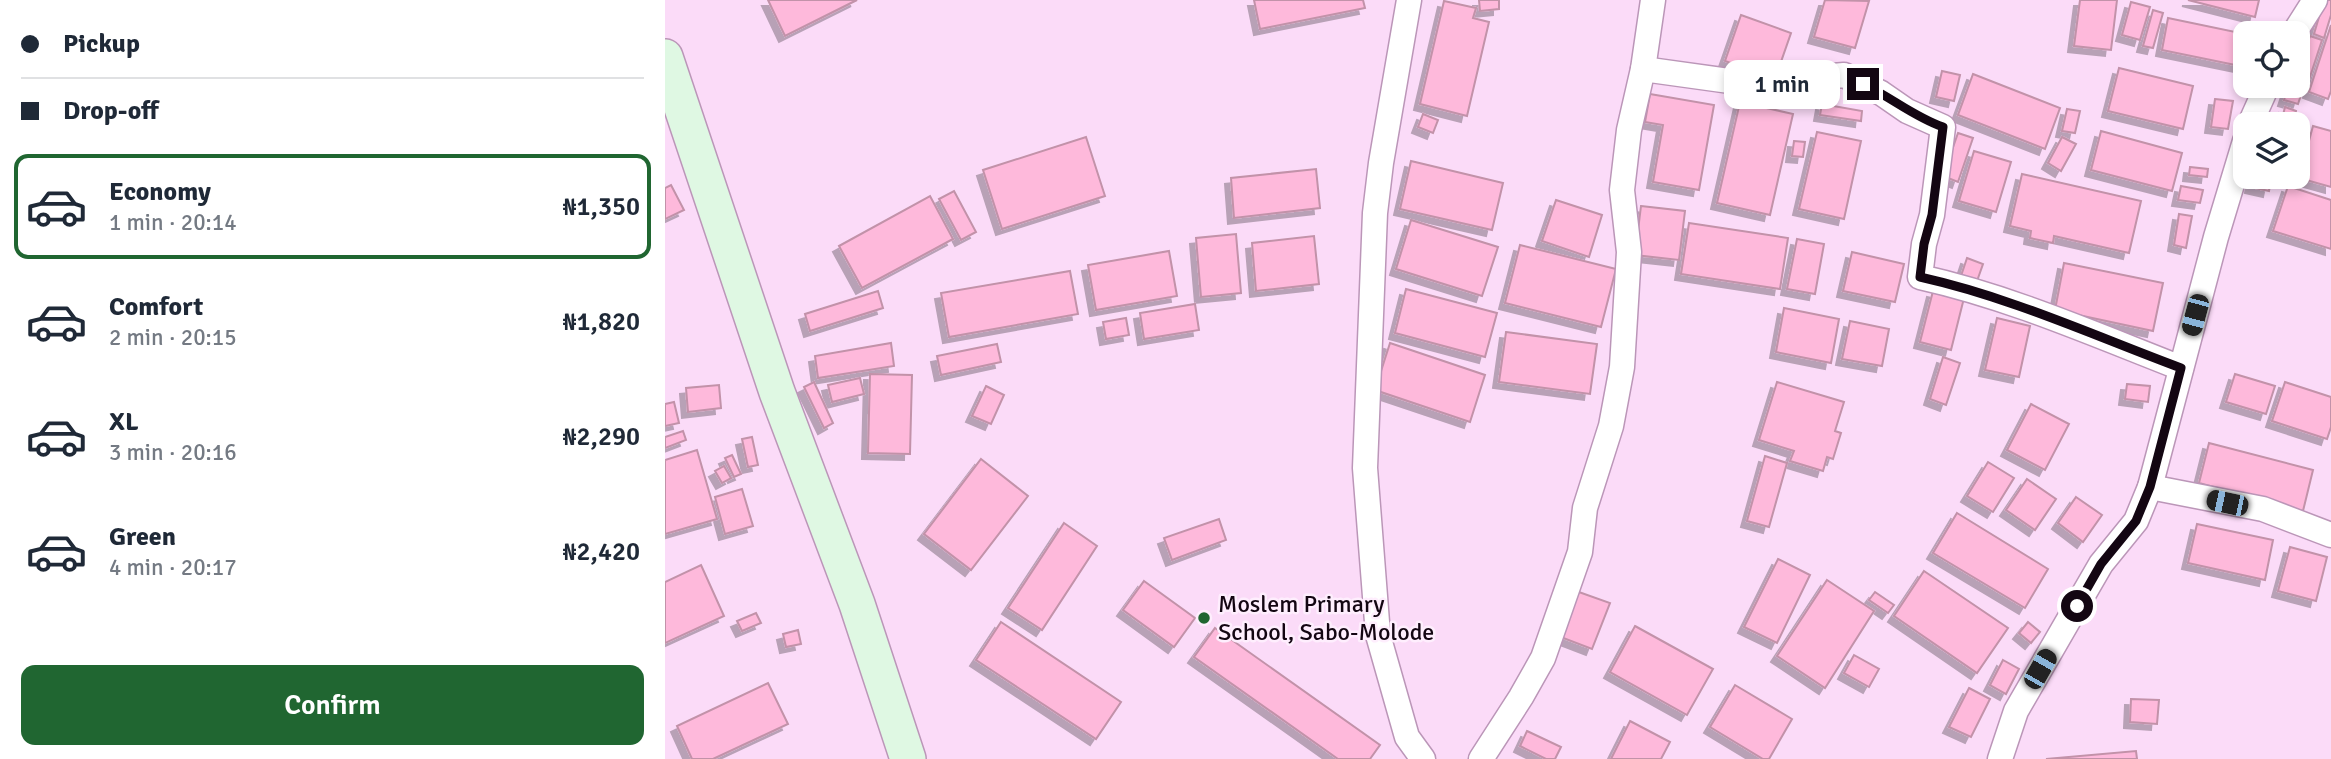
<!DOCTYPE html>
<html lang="en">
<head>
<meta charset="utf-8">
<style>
	:root { --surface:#fff; --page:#f6f6f7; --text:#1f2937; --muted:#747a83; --line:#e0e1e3; --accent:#206631 }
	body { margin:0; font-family:Signika,sans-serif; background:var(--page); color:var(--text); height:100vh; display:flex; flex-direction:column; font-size:26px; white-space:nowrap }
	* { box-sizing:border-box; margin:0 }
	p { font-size:23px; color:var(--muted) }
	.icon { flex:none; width:38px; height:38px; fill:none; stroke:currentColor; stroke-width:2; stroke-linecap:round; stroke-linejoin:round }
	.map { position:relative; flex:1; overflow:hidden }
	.drawer { display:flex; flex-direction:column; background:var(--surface); width:665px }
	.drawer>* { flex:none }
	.hud { display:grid; align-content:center; height:154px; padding:0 21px; background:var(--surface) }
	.buttons { position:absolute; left:1568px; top:21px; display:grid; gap:14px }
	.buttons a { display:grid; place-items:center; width:77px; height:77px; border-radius:14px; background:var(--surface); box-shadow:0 4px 10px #0003; font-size:35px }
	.end { position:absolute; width:32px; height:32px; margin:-16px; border:9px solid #130612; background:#fff; box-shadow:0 0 0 4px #fff }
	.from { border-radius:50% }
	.bubble { position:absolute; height:49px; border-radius:14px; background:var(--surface); box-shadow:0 4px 10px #0003; font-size:23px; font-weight:600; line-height:49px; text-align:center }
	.car { position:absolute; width:21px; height:42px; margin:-21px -10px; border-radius:9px; box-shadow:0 0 5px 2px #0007; background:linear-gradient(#222 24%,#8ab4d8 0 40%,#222 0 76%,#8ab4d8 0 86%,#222 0) }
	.hud b { display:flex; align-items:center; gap:24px; height:66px; font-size:26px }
	.hud b+b { border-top:2px solid var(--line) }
	.hud i { width:18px; height:18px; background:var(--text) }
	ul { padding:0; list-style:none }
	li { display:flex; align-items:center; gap:21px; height:105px; margin:0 14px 10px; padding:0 7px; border:4px solid transparent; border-radius:14px }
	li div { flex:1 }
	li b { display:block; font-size:26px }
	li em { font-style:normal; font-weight:600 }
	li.selected { border-color:var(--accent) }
	li>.icon { width:63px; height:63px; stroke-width:1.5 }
	.cta { display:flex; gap:14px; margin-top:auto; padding:14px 21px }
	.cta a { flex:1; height:80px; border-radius:14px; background:var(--accent); color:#fff; font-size:28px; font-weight:600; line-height:80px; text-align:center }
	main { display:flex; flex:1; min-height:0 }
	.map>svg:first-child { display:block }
	.building { fill:#feb9db; stroke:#c292a9; stroke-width:2; filter:url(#shadow) }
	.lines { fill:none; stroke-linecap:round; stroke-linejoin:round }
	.street-casing { stroke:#bb96b8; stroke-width:27 }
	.secondary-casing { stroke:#bb96b8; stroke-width:38 }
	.street { stroke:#fff; stroke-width:24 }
	.secondary { stroke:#dff8e3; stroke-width:35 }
	.route { stroke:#130612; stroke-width:9 }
	.poi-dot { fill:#206631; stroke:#feeefd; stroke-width:2.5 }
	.labels { text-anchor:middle; stroke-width:5; stroke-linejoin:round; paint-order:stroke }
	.poi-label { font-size:24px; fill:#130612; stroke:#feeefd; text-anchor:start }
</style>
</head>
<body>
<main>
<section class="drawer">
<div class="hud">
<b><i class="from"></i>Pickup</b>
<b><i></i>Drop-off</b>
</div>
<ul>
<li class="selected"><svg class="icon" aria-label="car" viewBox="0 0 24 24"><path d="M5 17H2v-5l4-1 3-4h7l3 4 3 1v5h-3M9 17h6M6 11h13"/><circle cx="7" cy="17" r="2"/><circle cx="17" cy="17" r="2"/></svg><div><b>Economy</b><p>1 min · 20:14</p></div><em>₦1,350</em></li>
<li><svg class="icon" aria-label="car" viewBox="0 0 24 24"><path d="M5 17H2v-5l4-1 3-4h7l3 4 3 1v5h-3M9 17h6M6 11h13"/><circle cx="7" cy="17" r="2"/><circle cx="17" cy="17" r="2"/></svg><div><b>Comfort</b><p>2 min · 20:15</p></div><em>₦1,820</em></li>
<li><svg class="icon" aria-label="car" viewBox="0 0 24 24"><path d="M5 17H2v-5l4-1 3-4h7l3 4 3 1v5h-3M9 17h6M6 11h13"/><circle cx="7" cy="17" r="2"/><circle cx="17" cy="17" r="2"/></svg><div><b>XL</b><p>3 min · 20:16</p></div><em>₦2,290</em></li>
<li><svg class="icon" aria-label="car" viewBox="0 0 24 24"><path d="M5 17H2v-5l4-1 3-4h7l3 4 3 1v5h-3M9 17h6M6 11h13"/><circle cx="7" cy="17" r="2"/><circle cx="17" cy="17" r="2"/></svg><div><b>Green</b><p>4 min · 20:17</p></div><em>₦2,420</em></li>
</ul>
<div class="cta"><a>Confirm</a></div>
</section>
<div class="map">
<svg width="1666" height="759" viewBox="0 0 1666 759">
	<defs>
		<filter id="shadow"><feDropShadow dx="-6" dy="6" stdDeviation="0" flood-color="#0004"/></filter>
	</defs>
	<rect width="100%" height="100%" fill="#fbdbf8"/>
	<g class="building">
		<path d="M103 0H192L120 36Z"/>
		<path d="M589 0H698L700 8 595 29Z"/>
		<path d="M814 0H834V9L815 11Z"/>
		<path d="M1160 0 1204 1 1190 48 1149 37Z"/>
		<path d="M1415 0H1452L1446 50 1409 46Z"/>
		<path d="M1523 0H1594L1590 17Z"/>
		<path d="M1659 0H1666V15L1659 38 1649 34Z"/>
		<path d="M779 1 811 8 808 18 824 22 802 116 755 104Z"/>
		<path d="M1466 2 1485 7 1475 40 1457 35Z"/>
		<path d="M1488 10 1498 13 1488 48 1478 46Z"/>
		<path d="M1076 15 1126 33 1110 79 1060 61Z"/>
		<path d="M1503 18 1580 34V67L1497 50Z"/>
		<path d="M1666 25V91L1663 99 1644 92Z"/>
		<path d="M1645 36 1657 40 1642 86 1633 82V72Z"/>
		<path d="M1454 68 1528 86 1518 129 1443 111Z"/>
		<path d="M1277 71 1295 75 1289 101 1271 97Z"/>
		<path d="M1308 74 1395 108 1380 149 1293 115Z"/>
		<path d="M1622 91 1636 95 1633 104 1619 100Z"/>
		<path d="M985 94 1049 105 1034 190 988 182 998 125 980 122Z"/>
		<path d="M1550 99 1568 101 1563 129 1546 127Z"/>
		<path d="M1075 102 1128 114 1105 215 1052 203Z"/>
		<path d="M1157 104 1197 111 1196 121 1155 115Z"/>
		<path d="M1620 107 1631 111 1629 122 1617 119Z"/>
		<path d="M1402 109 1415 111 1410 133 1397 131Z"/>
		<path d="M758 114 773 120 768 133 753 127Z"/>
		<path d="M1648 126 1666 131V187L1634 178Z"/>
		<path d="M1436 131 1517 153 1507 191 1426 170Z"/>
		<path d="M1152 132 1196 141 1179 219 1134 209Z"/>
		<path d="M1293 133 1308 138 1293 182 1278 176Z"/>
		<path d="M421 137 440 196 337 229 318 170Z"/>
		<path d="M1397 137 1411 144 1396 171 1383 163Z"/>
		<path d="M1129 141 1140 142 1138 157 1127 156Z"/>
		<path d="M1309 151 1346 162 1331 212 1294 201Z"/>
		<path d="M746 161 838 183 827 230 735 209Z"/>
		<path d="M1525 167 1543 169 1542 177 1524 175Z"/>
		<path d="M651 169 655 208 569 218 566 178Z"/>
		<path d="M1357 174 1476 201 1464 253 1389 236 1388 243 1365 238 1366 231 1345 226Z"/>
		<path d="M1588 177 1606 181 1604 191 1586 187Z"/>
		<path d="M6 185 19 210 0 219V188Z"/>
		<path d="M1516 186 1538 190 1535 203 1513 200Z"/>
		<path d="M1623 186 1666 200V249L1608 231Z"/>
		<path d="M289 191 311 232 296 240 274 199Z"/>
		<path d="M265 196 288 239 197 288 174 246Z"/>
		<path d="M891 200 937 215 924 257 877 241Z"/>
		<path d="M976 206 1020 211 1014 260 970 255Z"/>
		<path d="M1514 214 1527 216 1521 248 1509 245Z"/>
		<path d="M746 220 833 247 817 296 731 269Z"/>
		<path d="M1024 223 1123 238 1115 289 1016 274Z"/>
		<path d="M571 234 576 293 536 297 531 238Z"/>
		<path d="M649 236 654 284 591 291 587 243Z"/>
		<path d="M1132 239 1159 244 1150 294 1122 289Z"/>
		<path d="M855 245 951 269 936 327 840 303Z"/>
		<path d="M504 251 512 296 431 310 423 265Z"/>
		<path d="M1187 252 1239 264 1230 302 1178 291Z"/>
		<path d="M1302 258 1318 264 1312 281 1296 276Z"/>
		<path d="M1399 263 1498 283 1488 331 1390 310Z"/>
		<path d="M405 271 413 314 284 337 276 293Z"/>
		<path d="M741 289 832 313 820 357 730 333Z"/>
		<path d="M213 291 218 308 145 331 140 314Z"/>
		<path d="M1268 291 1299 298 1286 350 1255 342Z"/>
		<path d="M530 304 534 330 479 339 475 313Z"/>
		<path d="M1119 308 1174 319 1166 363 1111 352Z"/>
		<path d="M461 318 464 335 441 339 438 322Z"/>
		<path d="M1332 318 1365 326 1354 377 1320 370Z"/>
		<path d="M1185 321 1224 329 1217 366 1177 359Z"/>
		<path d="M841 332 932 344 925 394 834 382Z"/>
		<path d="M226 343 229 366 153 378 150 356Z"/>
		<path d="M725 343 820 375 805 422 710 390Z"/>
		<path d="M332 344 336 362 276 375 272 356Z"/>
		<path d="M1278 357 1295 363 1281 405 1265 399Z"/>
		<path d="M205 374 247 375 245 454 203 453Z"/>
		<path d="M1570 374 1610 386 1601 414 1561 402Z"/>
		<path d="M195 378 199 394 167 402 163 385Z"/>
		<path d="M149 382 168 423 159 428 139 387Z"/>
		<path d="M1112 382 1179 402 1170 431 1176 433 1168 459 1162 457 1158 471 1125 461 1129 451 1094 440Z"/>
		<path d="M1620 382 1666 397V427L1662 439 1607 421Z"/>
		<path d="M1462 384 1485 386 1483 402 1460 399Z"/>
		<path d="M54 385 56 408 23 412 21 388Z"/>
		<path d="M321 386 339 395 326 424 307 416Z"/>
		<path d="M9 402 14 423 0 426V404Z"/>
		<path d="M1366 404 1404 424 1380 470 1342 450Z"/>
		<path d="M18 431 21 440 0 448V437Z"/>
		<path d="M87 437 93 465 83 467 77 439Z"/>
		<path d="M1544 443 1648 470 1638 511 1534 483Z"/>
		<path d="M32 450 52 519 0 534V460Z"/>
		<path d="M67 455 76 474 69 477 60 458Z"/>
		<path d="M1100 456 1122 463 1104 527 1082 521Z"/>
		<path d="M316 459 363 496 306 570 259 534Z"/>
		<path d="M1323 462 1349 478 1328 512 1302 496Z"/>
		<path d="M59 466 66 478 57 483 50 471Z"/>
		<path d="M1362 479 1391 499 1370 530 1341 510Z"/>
		<path d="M77 489 88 526 60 534 50 497Z"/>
		<path d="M1411 497 1437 515 1418 542 1393 523Z"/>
		<path d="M1292 513 1383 569 1360 608 1268 553Z"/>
		<path d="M554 519 561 540 507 560 499 538Z"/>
		<path d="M399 523 432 546 377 630 343 608Z"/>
		<path d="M1532 524 1608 540 1600 580 1523 563Z"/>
		<path d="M1625 547 1662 557 1651 601 1613 591Z"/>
		<path d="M1113 559 1145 575 1112 643 1079 627Z"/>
		<path d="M36 565 59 616 0 643V582Z"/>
		<path d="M1259 571 1343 628 1312 673 1229 616Z"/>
		<path d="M1162 580 1209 611 1160 688 1112 656Z"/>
		<path d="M479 581 530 618 509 647 458 610Z"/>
		<path d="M911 591 945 603 927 649 893 636Z"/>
		<path d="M1210 592 1229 605 1223 613 1204 600Z"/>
		<path d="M91 613 96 623 77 631 72 621Z"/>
		<path d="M336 622 456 702 431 739 311 660Z"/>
		<path d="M1363 622 1375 632 1366 643 1354 633Z"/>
		<path d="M970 626 1048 669 1022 715 945 672Z"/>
		<path d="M550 628 715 745 705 759H673L529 657Z"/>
		<path d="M133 630 136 644 121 647 118 634Z"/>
		<path d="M1189 655 1214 669 1204 687 1179 673Z"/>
		<path d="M1338 660 1354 669 1341 694 1325 685Z"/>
		<path d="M103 683 123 724 48 759H27L12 726Z"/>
		<path d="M1070 685 1127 719 1104 759H1098L1045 727Z"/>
		<path d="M1304 688 1325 699 1306 737 1284 727Z"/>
		<path d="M1466 699 1494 700 1492 724 1465 722Z"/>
		<path d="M965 721 1005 742 996 759H946Z"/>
		<path d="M862 731 896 747 890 759H881L855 746Z"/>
		<path d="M1471 751 1472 759H1381Z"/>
	</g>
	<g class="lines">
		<defs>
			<g id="street">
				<path d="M744 0 716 163 710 213 700 468 713 635 742 737 758 759"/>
				<path d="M1629 33 1650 0"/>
				<path d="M978 69 1115 88 1143 78 1179 75 1216 93 1242 111 1278 127 1267 215 1259 244 1255 277C1345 297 1431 335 1516 368"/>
				<path d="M1585 124 1602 86"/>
				<path d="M1485 487 1598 509 1666 535"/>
				<path d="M816 759 856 697 878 658 915 552 920 508 946 426 957 367 964 252 957 190 964 130 978 69 988 0"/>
				<path d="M1335 759 1351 711 1436 564 1471 521 1485 487 1551 237 1580 141"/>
			</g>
			<path id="secondary" d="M0 57 112 392 192 604 243 759"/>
		</defs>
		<use href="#street" class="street-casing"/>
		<use href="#secondary" class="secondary-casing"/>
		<use href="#street" class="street"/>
		<use href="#secondary" class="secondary"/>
	</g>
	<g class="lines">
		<path class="route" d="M1198 84C1226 97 1249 117 1278 127L1267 215 1259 244 1255 277C1345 297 1430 336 1516 368L1485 487 1471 521 1436 564 1412 606"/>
	</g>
	<circle class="poi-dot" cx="539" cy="618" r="7"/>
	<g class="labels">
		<g class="poi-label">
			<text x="553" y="612">Moslem Primary<tspan x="553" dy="28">School, Sabo-Molode</tspan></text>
		</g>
	</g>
</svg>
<div class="buttons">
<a><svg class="icon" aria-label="locate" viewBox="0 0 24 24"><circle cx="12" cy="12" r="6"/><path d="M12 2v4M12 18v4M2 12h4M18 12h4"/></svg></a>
<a><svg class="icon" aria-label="layers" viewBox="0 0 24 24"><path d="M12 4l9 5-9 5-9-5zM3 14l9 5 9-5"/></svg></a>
</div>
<i class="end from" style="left:1412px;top:606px"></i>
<i class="end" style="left:1198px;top:84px"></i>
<div class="bubble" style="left:1059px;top:60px;width:116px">1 min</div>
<i class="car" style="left:1530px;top:315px;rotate:195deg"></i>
<i class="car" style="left:1562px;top:503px;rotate:282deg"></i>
<i class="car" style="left:1375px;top:669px;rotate:30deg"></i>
</div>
</main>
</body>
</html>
